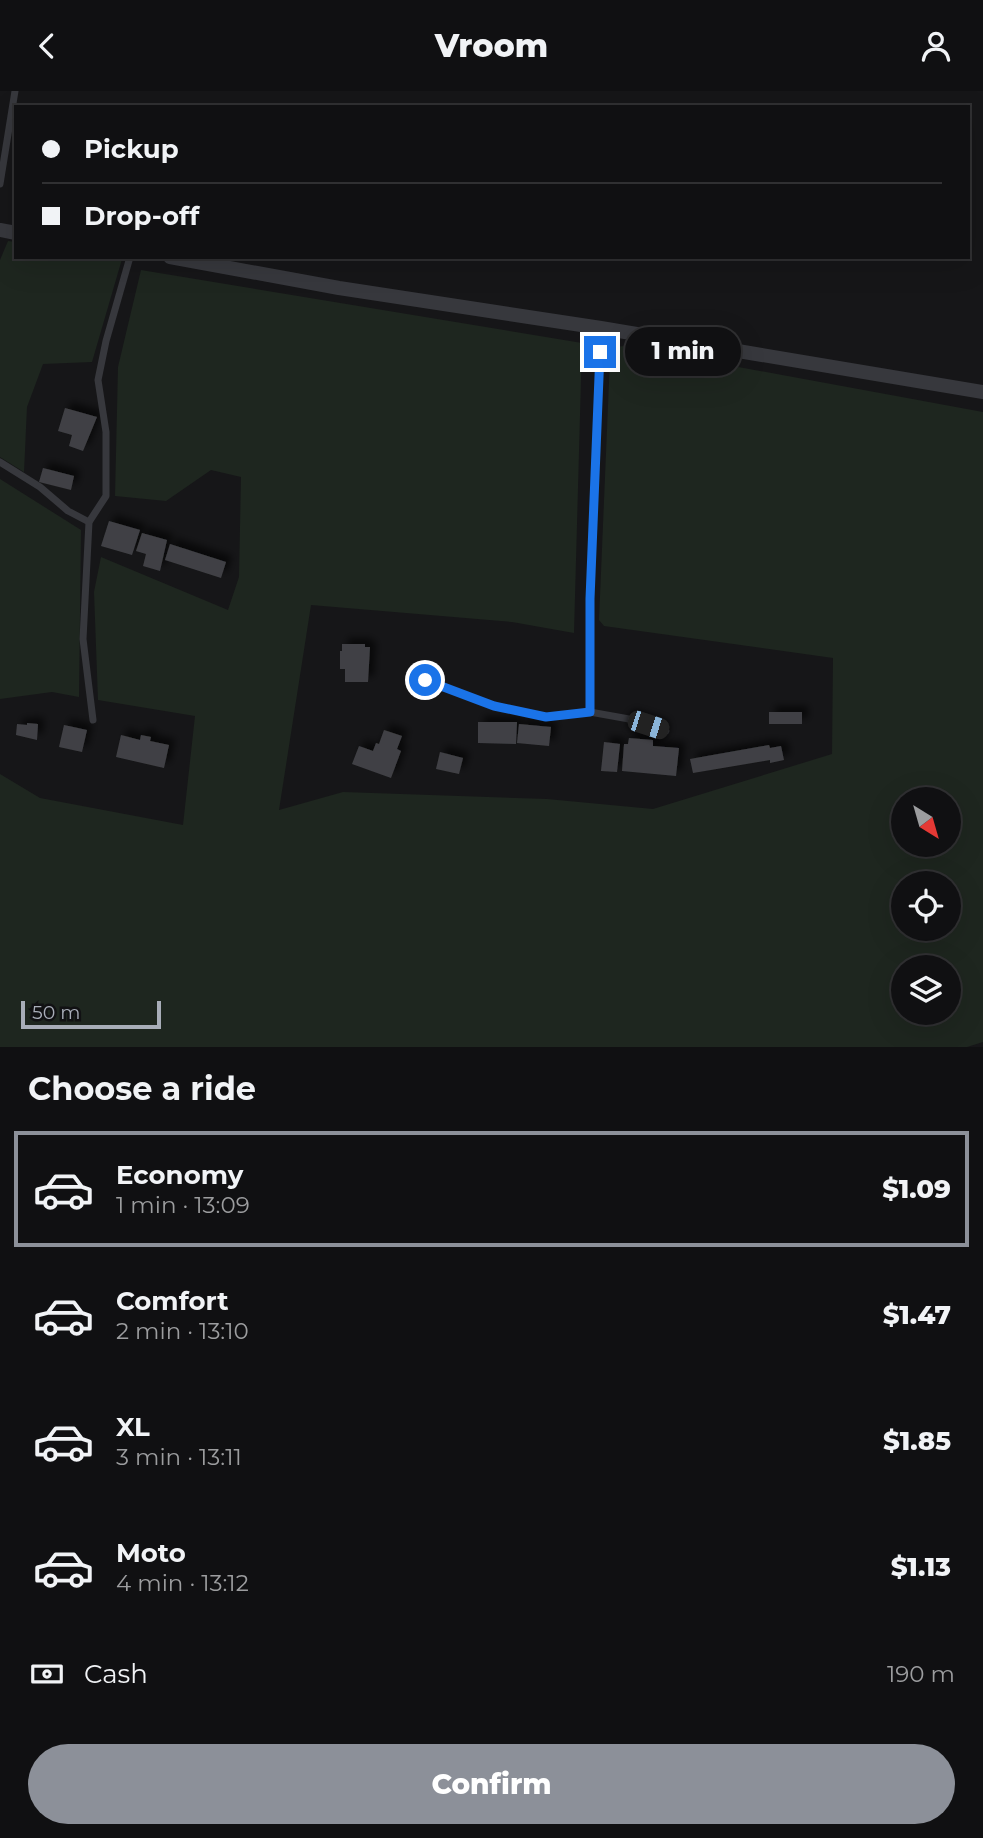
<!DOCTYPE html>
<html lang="en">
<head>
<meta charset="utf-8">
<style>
	:root { --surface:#101012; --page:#19191b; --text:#f1f3f6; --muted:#9c9d9f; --line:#303032; --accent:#8c9099 }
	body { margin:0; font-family:Montserrat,sans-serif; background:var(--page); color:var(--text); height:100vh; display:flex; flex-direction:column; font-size:26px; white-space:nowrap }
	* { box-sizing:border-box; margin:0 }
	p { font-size:23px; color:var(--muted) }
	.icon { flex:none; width:38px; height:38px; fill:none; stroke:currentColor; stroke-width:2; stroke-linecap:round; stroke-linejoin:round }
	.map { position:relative; height:956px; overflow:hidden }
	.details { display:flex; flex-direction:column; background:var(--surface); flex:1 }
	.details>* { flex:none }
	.banner { position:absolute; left:14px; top:14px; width:956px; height:154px; border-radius:0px; box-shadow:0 7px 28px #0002,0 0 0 2px var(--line); display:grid; align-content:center; height:154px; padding:0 28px; background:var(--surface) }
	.needle { width:46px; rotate:143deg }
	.tools { position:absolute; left:891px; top:696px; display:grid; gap:14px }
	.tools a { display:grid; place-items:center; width:70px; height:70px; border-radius:50%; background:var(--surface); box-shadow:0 7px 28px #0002,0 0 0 2px var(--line); font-size:35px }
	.scale { position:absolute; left:21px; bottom:18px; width:140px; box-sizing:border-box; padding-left:7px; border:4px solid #a8adb8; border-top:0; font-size:19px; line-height:24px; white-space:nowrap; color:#a8adb8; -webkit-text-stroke:5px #111113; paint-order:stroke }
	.end { position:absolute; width:32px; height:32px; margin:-16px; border:9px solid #1a73e8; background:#fff; box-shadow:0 0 0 4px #fff }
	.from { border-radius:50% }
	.bubble { position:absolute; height:49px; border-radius:24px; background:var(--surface); box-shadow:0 7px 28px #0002,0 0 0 2px var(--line); font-size:23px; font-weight:800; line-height:49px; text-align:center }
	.car { position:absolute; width:21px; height:42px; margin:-21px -10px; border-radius:9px; box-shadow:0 0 5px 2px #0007; background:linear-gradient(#222 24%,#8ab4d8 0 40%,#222 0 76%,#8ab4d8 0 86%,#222 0) }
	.banner b { display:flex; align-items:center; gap:24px; height:66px; font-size:26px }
	.banner b+b { border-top:2px solid var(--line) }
	.banner i { width:18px; height:18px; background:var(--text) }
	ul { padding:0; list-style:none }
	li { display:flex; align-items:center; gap:21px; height:116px; margin:0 14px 10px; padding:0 14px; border:4px solid transparent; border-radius:0px }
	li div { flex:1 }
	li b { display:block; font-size:26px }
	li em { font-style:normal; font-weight:800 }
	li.active { border-color:var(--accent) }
	li>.icon { width:63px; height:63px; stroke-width:1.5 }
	h2 { padding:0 28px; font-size:32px; line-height:84px }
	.pay { display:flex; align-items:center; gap:18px; height:77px; padding:0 28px; font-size:26px }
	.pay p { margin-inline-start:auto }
	.primary-button { display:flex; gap:14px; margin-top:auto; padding:14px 28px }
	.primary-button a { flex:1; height:80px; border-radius:42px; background:var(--accent); color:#fff; font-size:28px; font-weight:800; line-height:80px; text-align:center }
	header { display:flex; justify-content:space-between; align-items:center; height:91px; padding:0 28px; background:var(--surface); font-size:32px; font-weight:800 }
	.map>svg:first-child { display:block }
	.green { fill:#1e261f; fill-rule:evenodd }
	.building { fill:#404145; filter:url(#shadow) }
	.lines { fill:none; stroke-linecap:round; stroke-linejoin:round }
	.service { stroke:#37383d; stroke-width:7 }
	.minor { stroke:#37383d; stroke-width:14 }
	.route { stroke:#1a73e8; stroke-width:9 }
</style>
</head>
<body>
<header><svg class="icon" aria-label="back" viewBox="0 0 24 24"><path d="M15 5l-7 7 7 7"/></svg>Vroom<svg class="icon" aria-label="person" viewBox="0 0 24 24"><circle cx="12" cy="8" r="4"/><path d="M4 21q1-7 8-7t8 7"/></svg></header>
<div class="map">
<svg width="983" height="956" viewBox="0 0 983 956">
	<defs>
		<filter id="shadow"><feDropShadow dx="6" dy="-6" stdDeviation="3.5" flood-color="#0009"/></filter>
	</defs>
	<rect width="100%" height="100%" fill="#161618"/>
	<g class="green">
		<path d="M8 150 16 151V166L122 168 92 271 43 273 27 316 24 381 0 366V169Z"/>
		<path d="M141 179 582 252 574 542 512 531 311 514 279 719 343 701 547 708 653 718 832 663 833 567 604 535 599 529 610 267 614 256 625 255 983 321V951L967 956H0V683L40 707 183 734 195 625 98 609 94 501 101 466 228 519 239 486 241 386 211 379 166 410 115 405 118 276ZM903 709H948V754H903ZM903 793H948V838H903ZM903 877H948V922H903Z"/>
		<path d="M0 388 81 439 79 606 52 601 0 608Z"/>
	</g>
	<g class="building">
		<path d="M65 317 97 326 83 360 69 355 72 344 58 340Z"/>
		<path d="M43 377 74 385 71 399 39 391Z"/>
		<path d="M109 430 140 439 132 464 101 455Z"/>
		<path d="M142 442 167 449 160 480 143 475 146 463 136 460Z"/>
		<path d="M170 453 226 471 221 487 165 469Z"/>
		<path d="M342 553H365V556H370L368 591H345V578H340V560H342Z"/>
		<rect x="769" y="621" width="33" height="12"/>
		<path d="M478 631H517L516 653 478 652Z"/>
		<path d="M27 632 38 633 37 649 16 644 17 633 27 634Z"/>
		<path d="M519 633 551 636 549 655 517 652Z"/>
		<path d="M64 634 87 639 82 661 59 656Z"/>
		<path d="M384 639 402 645 397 658 401 660 391 687 352 673 359 655 373 660 376 652 379 653Z"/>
		<path d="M121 644 140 649 141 644 151 646 150 650 169 654 164 677 116 666Z"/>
		<path d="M629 647 653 649V655L679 657 676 685 622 680 624 653H628Z"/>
		<path d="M604 651 620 653 617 681 601 680Z"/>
		<path d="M769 654 770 657 781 655 784 669 770 672V669L693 682 690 668Z"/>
		<path d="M440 661 463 667 459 683 436 678Z"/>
	</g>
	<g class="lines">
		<g class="service">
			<path d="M0 93 15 0"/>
			<path d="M0 371 40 396 68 420 89 431"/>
			<path d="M425 589 494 615 546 626 590 621 629 628 666 640"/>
			<path d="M590 621V508L601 238"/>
			<path d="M93 629 83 548 89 431 106 405V341L98 289 106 250 130 166"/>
		</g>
		<g class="minor">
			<path d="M0 139 16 142"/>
			<path d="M170 166 339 197 601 237 983 301"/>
		</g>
	</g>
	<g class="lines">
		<path class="route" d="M425 589 494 615 546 626 590 621V508L600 261"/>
	</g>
</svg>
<div class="tools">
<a><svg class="needle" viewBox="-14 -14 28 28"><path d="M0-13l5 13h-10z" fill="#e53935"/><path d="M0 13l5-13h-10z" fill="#9c9d9f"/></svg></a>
<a><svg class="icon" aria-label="locate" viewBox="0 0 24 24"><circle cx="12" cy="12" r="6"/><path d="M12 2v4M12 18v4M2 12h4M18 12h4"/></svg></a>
<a><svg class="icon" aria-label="layers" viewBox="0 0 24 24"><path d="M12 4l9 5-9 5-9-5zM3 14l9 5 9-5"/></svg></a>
</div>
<div class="scale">50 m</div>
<i class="end from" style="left:425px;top:589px"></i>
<i class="end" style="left:600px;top:261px"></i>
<div class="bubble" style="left:625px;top:236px;width:116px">1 min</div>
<i class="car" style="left:648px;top:634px;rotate:108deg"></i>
<div class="banner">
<b><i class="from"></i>Pickup</b>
<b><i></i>Drop-off</b>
</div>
</div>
<section class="details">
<h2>Choose a ride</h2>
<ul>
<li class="active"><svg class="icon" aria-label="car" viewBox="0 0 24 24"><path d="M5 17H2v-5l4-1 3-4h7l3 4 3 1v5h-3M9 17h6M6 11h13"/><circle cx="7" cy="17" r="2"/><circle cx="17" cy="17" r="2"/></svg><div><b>Economy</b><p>1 min · 13:09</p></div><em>$1.09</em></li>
<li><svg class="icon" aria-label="car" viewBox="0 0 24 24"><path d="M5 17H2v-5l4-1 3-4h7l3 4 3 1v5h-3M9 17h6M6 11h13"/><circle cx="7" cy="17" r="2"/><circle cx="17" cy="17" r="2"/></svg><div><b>Comfort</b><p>2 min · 13:10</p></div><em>$1.47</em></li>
<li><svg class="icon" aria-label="car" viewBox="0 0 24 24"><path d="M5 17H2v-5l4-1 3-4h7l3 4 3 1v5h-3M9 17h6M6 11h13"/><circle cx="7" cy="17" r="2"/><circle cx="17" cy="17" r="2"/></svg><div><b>XL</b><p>3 min · 13:11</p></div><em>$1.85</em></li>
<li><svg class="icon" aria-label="car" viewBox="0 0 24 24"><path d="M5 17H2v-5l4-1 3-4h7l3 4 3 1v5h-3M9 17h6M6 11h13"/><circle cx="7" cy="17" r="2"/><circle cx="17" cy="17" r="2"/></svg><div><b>Moto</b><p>4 min · 13:12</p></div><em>$1.13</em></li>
</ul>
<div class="pay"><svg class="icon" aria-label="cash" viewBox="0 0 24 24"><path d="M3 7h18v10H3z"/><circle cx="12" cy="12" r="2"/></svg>Cash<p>190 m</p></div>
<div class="primary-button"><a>Confirm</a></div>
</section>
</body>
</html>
